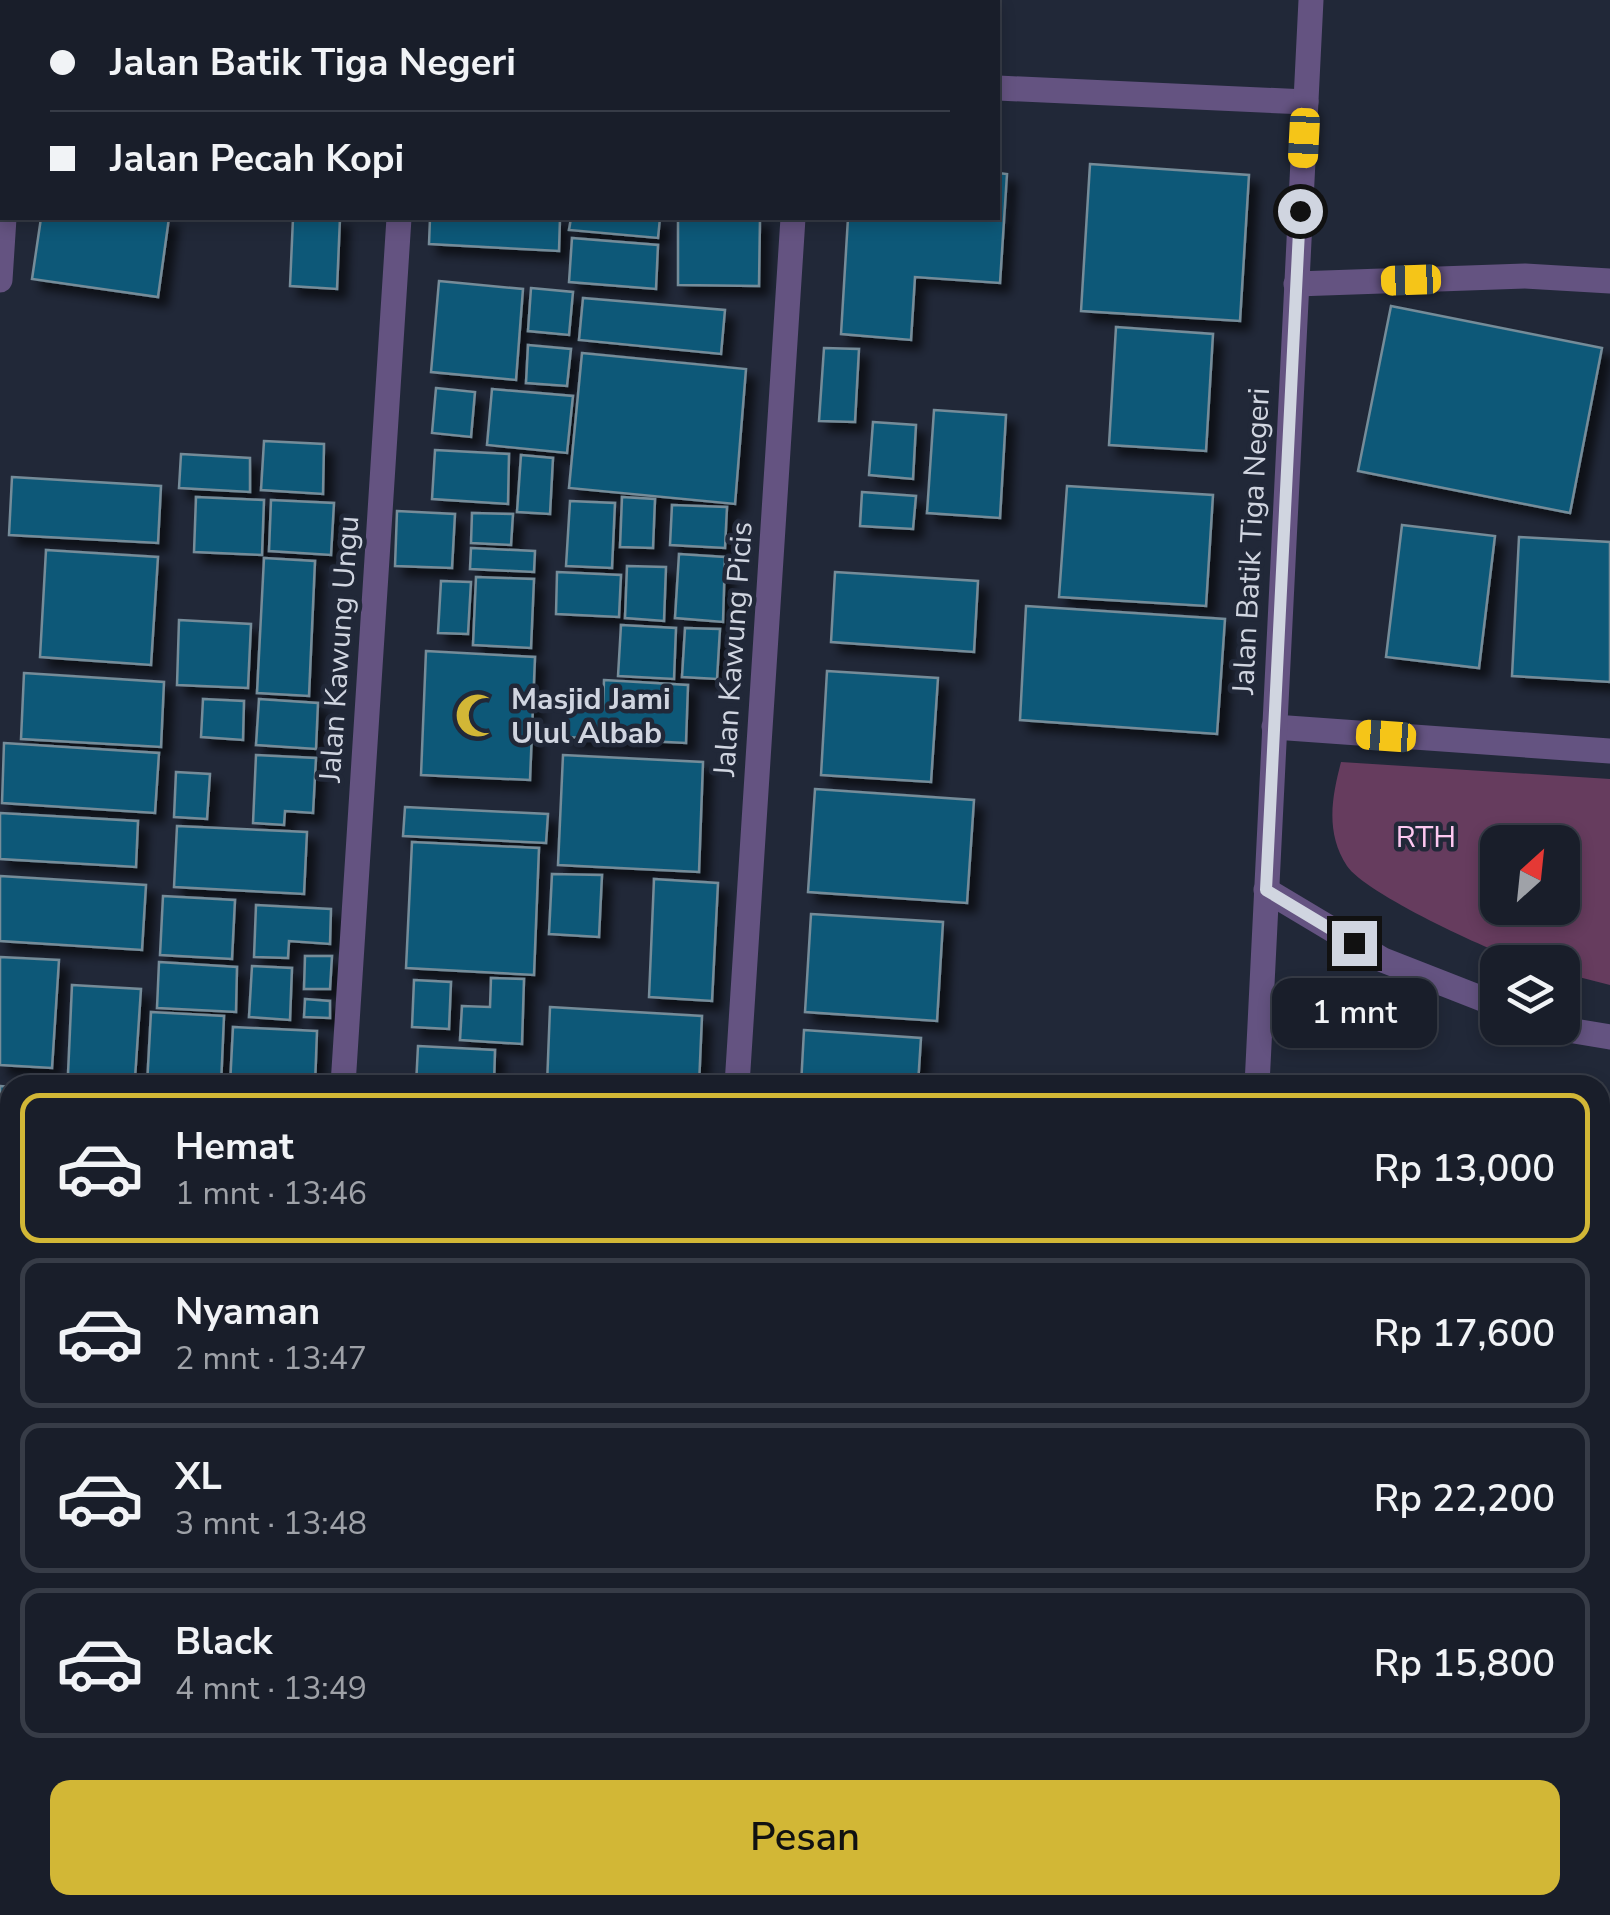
<!DOCTYPE html>
<html lang="id">
<head>
<meta charset="utf-8">
<style>
	:root { --surface:#191e2a; --page:#262b36; --text:#f1f3f6; --muted:#9fa2a8; --line:#373c47; --accent:#d2b736 }
	body { margin:0; font-family:"Nunito Sans",sans-serif; background:var(--page); color:var(--text); height:100vh; display:flex; flex-direction:column; font-size:38px; white-space:nowrap }
	* { box-sizing:border-box; margin:0 }
	p { font-size:32px; color:var(--muted) }
	.icon { flex:none; width:55px; height:55px; fill:none; stroke:currentColor; stroke-width:2; stroke-linecap:round; stroke-linejoin:round }
	.map { position:relative; flex:1; overflow:hidden }
	.sheet { position:absolute; left:0px; top:1075px; width:1610px; height:840px; display:flex; flex-direction:column; background:var(--surface); border-radius:30px 30px 0 0; box-shadow:0 5px 15px #0003,0 0 0 2px var(--line) }
	.sheet>* { flex:none }
	.hud { position:absolute; left:0px; top:0px; width:1000px; height:220px; box-shadow:0 5px 15px #0003,0 0 0 2px var(--line); display:grid; align-content:center; height:220px; padding:0 50px; background:var(--surface) }
	.needle { width:65px; rotate:27deg }
	.buttons { position:absolute; left:1480px; top:825px; display:grid; gap:20px }
	.buttons a { display:grid; place-items:center; width:100px; height:100px; border-radius:20px; background:var(--surface); box-shadow:0 5px 15px #0003,0 0 0 2px var(--line); font-size:50px }
	.end { position:absolute; width:45px; height:45px; margin:-22px; border:12px solid #d0d5e0; background:#111; box-shadow:0 0 0 5px #111 }
	.from { border-radius:50% }
	.bubble { position:absolute; height:70px; border-radius:20px; background:var(--surface); box-shadow:0 5px 15px #0003,0 0 0 2px var(--line); font-size:32px; font-weight:600; line-height:70px; text-align:center }
	.car { position:absolute; width:30px; height:60px; margin:-30px -15px; border-radius:12px; box-shadow:0 0 8px 2px #0007; background:linear-gradient(#f5c518 24%,#345 0 40%,#f5c518 0 76%,#345 0 86%,#f5c518 0) }
	.hud b { display:flex; align-items:center; gap:35px; height:95px; font-size:38px }
	.hud b+b { border-top:2px solid var(--line) }
	.hud i { width:25px; height:25px; background:var(--text) }
	ul { padding:18px 0 0; list-style:none }
	li { display:flex; align-items:center; gap:30px; height:150px; margin:0 20px 15px; padding:0 30px; border:5px solid var(--line); border-radius:20px }
	li div { flex:1 }
	li b { display:block; font-size:38px }
	li em { font-style:normal; font-weight:600 }
	li.active { border-color:var(--accent) }
	li>.icon { width:90px; height:90px; stroke-width:1.5 }
	.primary-button { display:flex; gap:20px; margin-top:auto; padding:20px 50px }
	.primary-button a { flex:1; height:115px; border-radius:20px; background:var(--accent); color:#111; font-size:40px; font-weight:600; line-height:115px; text-align:center }
	.map>svg:first-child { display:block }
	.green { fill:#663c5e; fill-rule:evenodd }
	.building { fill:#105978; stroke:#758c99; stroke-width:2.5; filter:url(#shadow) }
	.lines { fill:none; stroke-linecap:round; stroke-linejoin:round }
	.minor { stroke:#645381; stroke-width:25 }
	.route { stroke:#d0d5e0; stroke-width:12 }
	.labels { text-anchor:middle; stroke-width:9; stroke-linejoin:round; paint-order:stroke }
	.street-label { font-size:30px; fill:#d0d5e0; stroke:#212838 }
	.poi-label { font-size:30px; font-weight:bold; fill:#d0d5e0; stroke:#212838; text-anchor:start }
	.park-label { font-size:30px; fill:#fdc8f1; stroke:#212838 }
</style>
</head>
<body>
<div class="map">
<svg width="1610" height="1915" viewBox="0 0 1610 1915">
	<defs>
		<filter id="shadow"><feDropShadow dx="9" dy="9" stdDeviation="5" flood-color="#0009"/></filter>
	</defs>
	<rect width="100%" height="100%" fill="#212838"/>
	<path class="green" d="M1341 762 1610 779V985L1563 973 1562 962C1550 962 1536 964 1524 961 1490 952 1365 893 1347 866 1325 832 1332 797 1341 762ZM1498 842H1562V908H1498Z"/>
	<g class="building">
		<path d="M1090 164 1249 175 1240 321 1081 311Z"/>
		<path d="M998 173 1007 174 1000 283 915 277 911 340 841 334 848 218H998Z"/>
		<path d="M41 218H169L158 297 32 279Z"/>
		<path d="M293 218H340L337 289 290 286Z"/>
		<path d="M430 218H560L559 251 429 244Z"/>
		<path d="M571 218H660L658 238 569 230Z"/>
		<path d="M678 218H760L759 286 678 285Z"/>
		<path d="M572 238 658 245 656 289 569 282Z"/>
		<path d="M439 281 523 289 516 380 431 372Z"/>
		<path d="M531 288 573 292 569 335 528 331Z"/>
		<path d="M583 298 725 310 721 354 579 340Z"/>
		<path d="M1391 306 1602 348 1570 513 1358 471Z"/>
		<path d="M1116 327 1213 334 1206 451 1109 445Z"/>
		<path d="M528 345 571 349 567 386 526 383Z"/>
		<path d="M824 348 859 349 855 422 819 421Z"/>
		<path d="M582 353 746 369 735 504 569 488Z"/>
		<path d="M436 388 475 392 471 437 432 433Z"/>
		<path d="M492 389 573 396 567 453 487 445Z"/>
		<path d="M934 410 1006 415 1000 518 927 513Z"/>
		<path d="M873 422 916 425 913 479 869 475Z"/>
		<path d="M264 441 324 444 323 494 261 490Z"/>
		<path d="M435 450 509 454 508 504 432 499Z"/>
		<path d="M181 454 250 458V492L179 488Z"/>
		<path d="M521 455 553 458 550 514 517 512Z"/>
		<path d="M12 477 161 486 158 543 9 535Z"/>
		<path d="M1067 486 1213 495 1206 606 1059 597Z"/>
		<path d="M862 492 916 496 913 529 860 526Z"/>
		<path d="M196 497 264 500 262 555 194 552Z"/>
		<path d="M622 497 655 499 653 548 620 547Z"/>
		<path d="M271 500 334 503 331 555 269 551Z"/>
		<path d="M570 501 615 503 612 568 566 566Z"/>
		<path d="M672 505 727 507 725 548 670 545Z"/>
		<path d="M397 511 455 514 452 568 395 566Z"/>
		<path d="M472 513 513 514 511 545 471 543Z"/>
		<path d="M1402 525 1495 536 1479 668 1386 657Z"/>
		<path d="M1519 537 1610 542V682L1512 676Z"/>
		<path d="M471 548 535 551 534 572 470 569Z"/>
		<path d="M46 550 158 557 151 665 40 657Z"/>
		<path d="M679 554 725 557 723 622 675 618Z"/>
		<path d="M264 558 315 561 309 696 257 693Z"/>
		<path d="M627 566 666 567 664 621 625 618Z"/>
		<path d="M557 572 621 575 619 617 556 614Z"/>
		<path d="M835 572 978 581 974 652 831 642Z"/>
		<path d="M476 577 534 579 531 648 473 645Z"/>
		<path d="M441 581 471 582 468 634 438 633Z"/>
		<path d="M1026 606 1225 619 1217 734 1020 720Z"/>
		<path d="M179 620 251 624 248 688 177 685Z"/>
		<path d="M621 625 676 628 674 679 618 676Z"/>
		<path d="M685 628 720 629 717 679 682 677Z"/>
		<path d="M426 651 535 657 530 780 421 775Z"/>
		<path d="M827 671 938 678 931 782 821 775Z"/>
		<path d="M24 673 164 682 161 747 21 739Z"/>
		<path d="M604 680 688 685 686 743 566 737 567 706 603 708Z"/>
		<path d="M203 699 244 701 243 740 201 737Z"/>
		<path d="M259 699 318 703 316 749 256 745Z"/>
		<path d="M4 743 159 753 155 813 2 803Z"/>
		<path d="M256 755 316 758 313 813 285 811 284 825 253 823Z"/>
		<path d="M563 755 703 762 699 872 558 865Z"/>
		<path d="M176 772 210 774 207 819 174 817Z"/>
		<path d="M815 789 974 800 967 903 808 892Z"/>
		<path d="M405 807 548 814 546 843 403 836Z"/>
		<path d="M0 813 138 821 136 867 0 859Z"/>
		<path d="M177 826 307 832 304 894 174 887Z"/>
		<path d="M412 842 539 848 534 975 406 968Z"/>
		<path d="M552 874 602 875 599 937 549 934Z"/>
		<path d="M0 876 146 885 142 950 0 941Z"/>
		<path d="M654 879 718 883 712 1001 649 997Z"/>
		<path d="M163 896 235 900 232 959 160 955Z"/>
		<path d="M256 905 331 909 330 944 289 941 288 958 254 957Z"/>
		<path d="M811 914 943 922 937 1021 805 1012Z"/>
		<path d="M305 956H332L330 989H304Z"/>
		<path d="M0 957 59 960 52 1068 0 1065Z"/>
		<path d="M159 962 237 967 236 1012 157 1008Z"/>
		<path d="M252 966 292 968 290 1020 249 1017Z"/>
		<path d="M491 978 524 979 522 1044 460 1040 462 1006 490 1007Z"/>
		<path d="M414 980 451 982 449 1029 412 1027Z"/>
		<path d="M72 985 141 989 135 1078 68 1074Z"/>
		<path d="M305 999 330 1001V1018L304 1017Z"/>
		<path d="M550 1007 702 1016 699 1085H547Z"/>
		<path d="M151 1012 224 1016 221 1085H147Z"/>
		<path d="M233 1027 317 1031 315 1085H230Z"/>
		<path d="M804 1030 921 1038 918 1084 863 1080V1085H801Z"/>
		<path d="M418 1046 495 1050 494 1085H416Z"/>
		<path d="M0 1086 10 1087V1131L0 1130Z"/>
		<path d="M0 1145 10 1146V1195L0 1194Z"/>
		<path d="M0 1210 10 1211V1286H0Z"/>
		<path d="M0 1297 10 1298V1418H0Z"/>
		<path d="M1610 1811V1864L1606 1863Z"/>
		<path d="M0 1821H10V1905H141V1915H0Z"/>
		<path d="M208 1905H294L349 1915H206Z"/>
		<path d="M405 1905H532L530 1915H458Z"/>
		<path d="M1587 1905H1596L1610 1915H1581Z"/>
	</g>
	<g class="lines">
		<g class="minor">
			<path d="M588 2V0"/>
			<path d="M0 63H2"/>
			<path d="M998 88 1306 102"/>
			<path d="M0 280 4 218"/>
			<path d="M1296 284 1525 276 1610 281"/>
			<path d="M1274 727 1610 751"/>
			<path d="M1266 890 1383 960 1498 1005"/>
			<path d="M1556 1028 1610 1037"/>
			<path d="M343 1085 399 218"/>
			<path d="M737 1085 793 218"/>
			<path d="M1257 1085 1311 0"/>
			<path d="M0 1529 10 1528"/>
			<path d="M1600 1556H1610"/>
		</g>
	</g>
	<g class="lines">
		<path class="route" d="M1300 211 1266 890 1354 943"/>
	</g>
	<defs>
		<symbol id="mosque-bare" viewBox="-9 -9 18 18"><path d="M3.5-4.9A6 6 0 1 0 3.5 4.9A5 5 0 1 1 3.5-4.9Z" fill="#d2b736" stroke="#212838" stroke-width="2.5" paint-order="stroke"/></symbol>
	</defs>
	<g fill-rule="evenodd">
		<use href="#mosque-bare" x="446" y="684" width="63" height="63"/>
	</g>
	<g class="labels">
		<g class="street-label">
			<text transform="translate(1251 541) rotate(-87)" y="10">Jalan Batik Tiga Negeri</text>
			<text transform="translate(339 649) rotate(-86)" y="10">Jalan Kawung Ungu</text>
			<text transform="translate(733 649) rotate(-86)" y="10">Jalan Kawung Picis</text>
		</g>
		<g class="poi-label">
			<text x="511" y="709">Masjid Jami<tspan x="511" dy="34">Ulul Albab</tspan></text>
		</g>
		<g class="park-label">
			<text x="1426" y="847">RTH</text>
		</g>
	</g>
</svg>
<div class="buttons">
<a><svg class="needle" viewBox="-14 -14 28 28"><path d="M0-13l5 13h-10z" fill="#e53935"/><path d="M0 13l5-13h-10z" fill="#9fa2a8"/></svg></a>
<a><svg class="icon" aria-label="layers" viewBox="0 0 24 24"><path d="M12 4l9 5-9 5-9-5zM3 14l9 5 9-5"/></svg></a>
</div>
<i class="end from" style="left:1300px;top:211px"></i>
<i class="end" style="left:1354px;top:943px"></i>
<div class="bubble" style="left:1272px;top:978px;width:165px">1 mnt</div>
<i class="car" style="left:1304px;top:138px;rotate:183deg"></i>
<i class="car" style="left:1411px;top:280px;rotate:268deg"></i>
<i class="car" style="left:1386px;top:736px;rotate:274deg"></i>
<div class="hud">
<b><i class="from"></i>Jalan Batik Tiga Negeri</b>
<b><i></i>Jalan Pecah Kopi</b>
</div>
<section class="sheet">
<ul>
<li class="active"><svg class="icon" aria-label="car" viewBox="0 0 24 24"><path d="M5 17H2v-5l4-1 3-4h7l3 4 3 1v5h-3M9 17h6M6 11h13"/><circle cx="7" cy="17" r="2"/><circle cx="17" cy="17" r="2"/></svg><div><b>Hemat</b><p>1 mnt · 13:46</p></div><em>Rp 13,000</em></li>
<li><svg class="icon" aria-label="car" viewBox="0 0 24 24"><path d="M5 17H2v-5l4-1 3-4h7l3 4 3 1v5h-3M9 17h6M6 11h13"/><circle cx="7" cy="17" r="2"/><circle cx="17" cy="17" r="2"/></svg><div><b>Nyaman</b><p>2 mnt · 13:47</p></div><em>Rp 17,600</em></li>
<li><svg class="icon" aria-label="car" viewBox="0 0 24 24"><path d="M5 17H2v-5l4-1 3-4h7l3 4 3 1v5h-3M9 17h6M6 11h13"/><circle cx="7" cy="17" r="2"/><circle cx="17" cy="17" r="2"/></svg><div><b>XL</b><p>3 mnt · 13:48</p></div><em>Rp 22,200</em></li>
<li><svg class="icon" aria-label="car" viewBox="0 0 24 24"><path d="M5 17H2v-5l4-1 3-4h7l3 4 3 1v5h-3M9 17h6M6 11h13"/><circle cx="7" cy="17" r="2"/><circle cx="17" cy="17" r="2"/></svg><div><b>Black</b><p>4 mnt · 13:49</p></div><em>Rp 15,800</em></li>
</ul>
<div class="primary-button"><a>Pesan</a></div>
</section>
</div>
</body>
</html>
